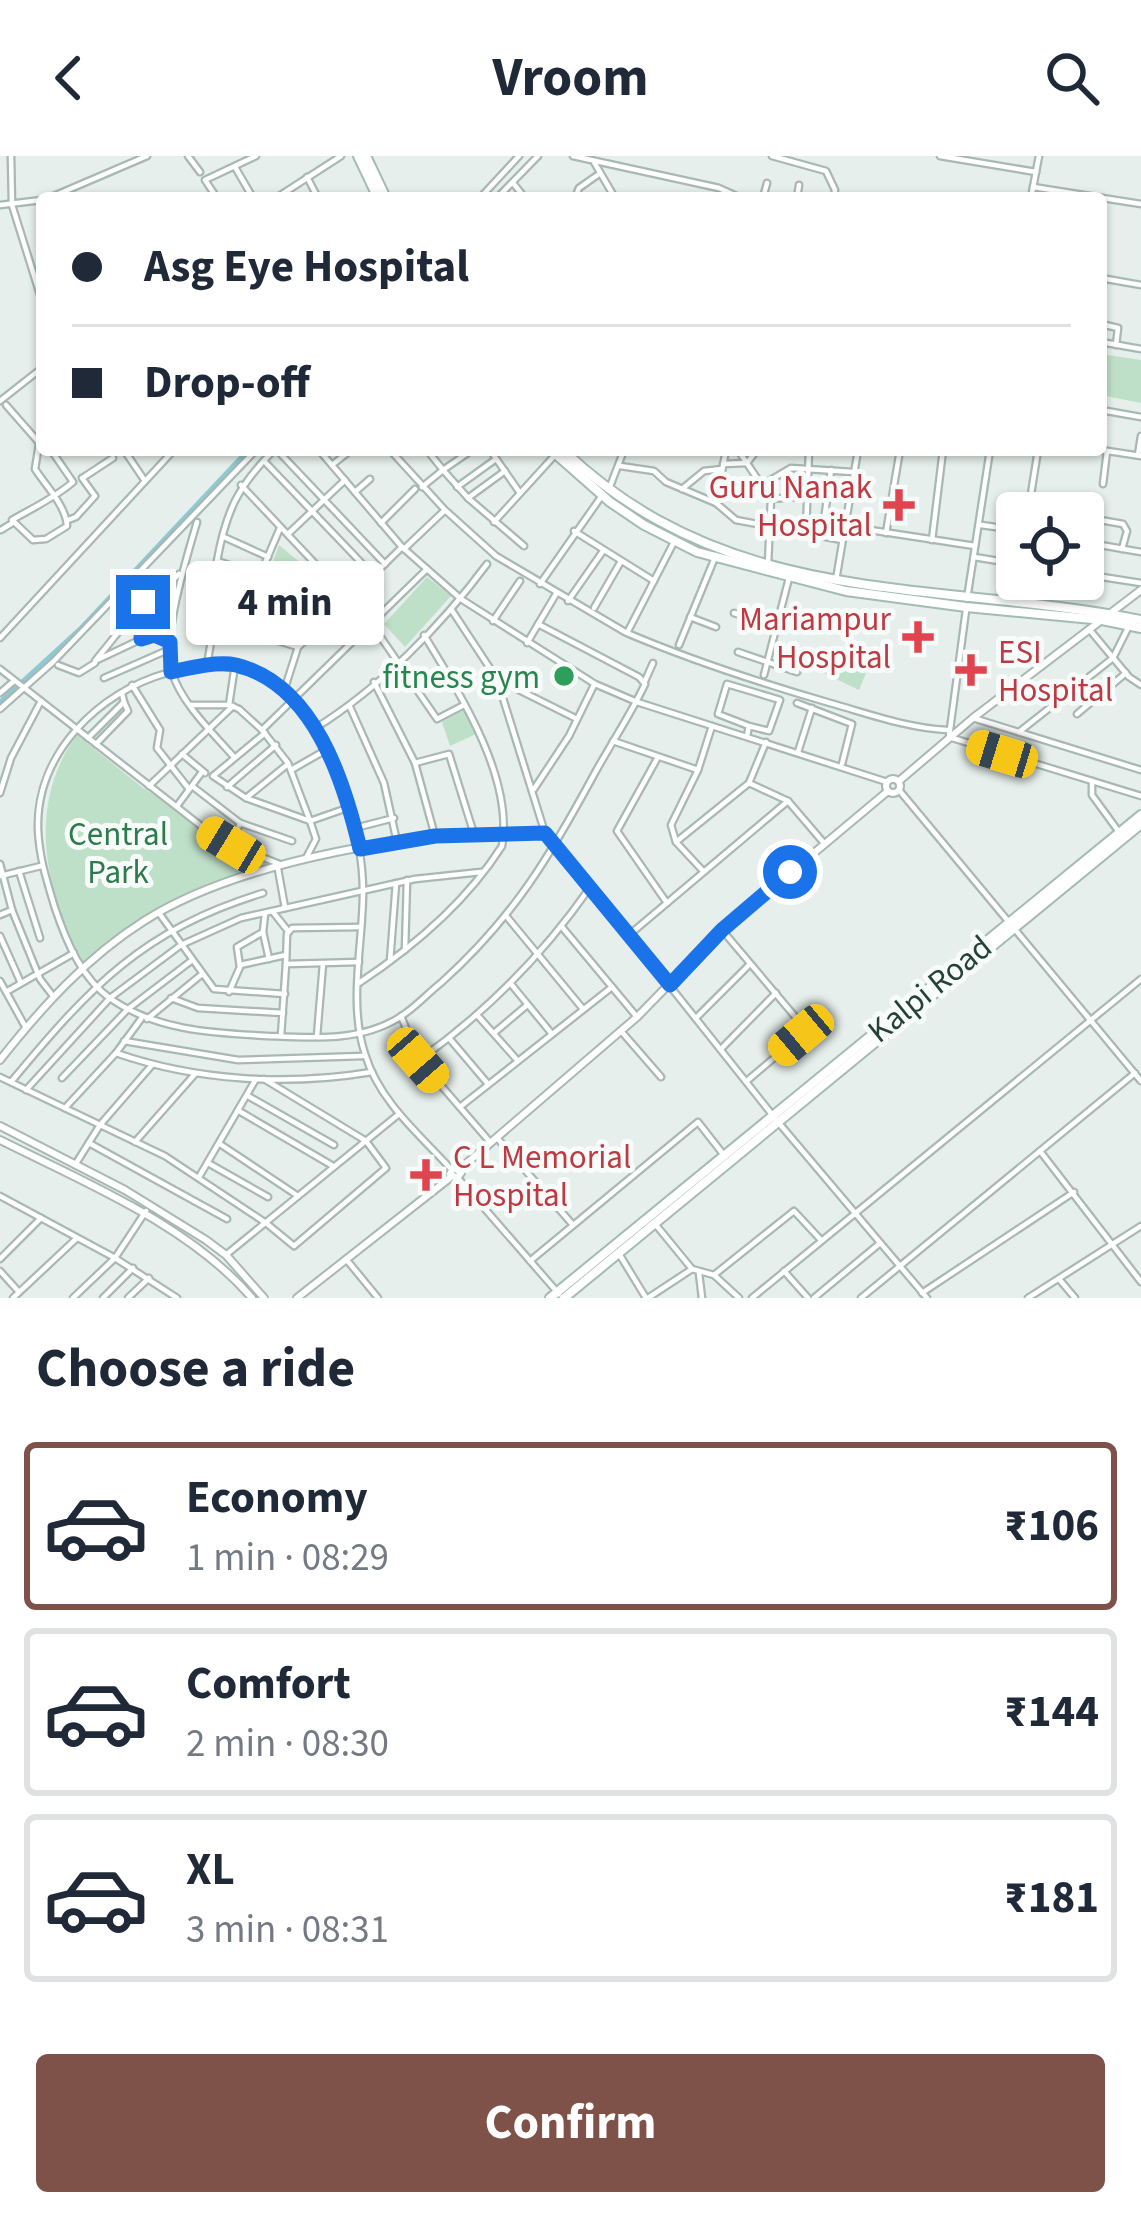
<!DOCTYPE html>
<html lang="en">
<head>
<meta charset="utf-8">
<style>
	:root { --surface:#fff; --page:#f2f2f3; --text:#1f2937; --muted:#747a83; --line:#e0e1e3; --accent:#7f5249 }
	body { margin:0; font-family:"Source Sans 3",sans-serif; background:var(--page); color:var(--text); height:100vh; display:flex; flex-direction:column; font-size:45px; white-space:nowrap }
	* { box-sizing:border-box; margin:0 }
	p { font-size:39px; color:var(--muted) }
	.icon { flex:none; width:66px; height:66px; fill:none; stroke:currentColor; stroke-width:2; stroke-linecap:round; stroke-linejoin:round }
	.map { position:relative; height:1142px; overflow:hidden }
	.details { display:flex; flex-direction:column; background:var(--surface); flex:1 }
	.details>* { flex:none }
	.top-card { position:absolute; left:36px; top:36px; width:1071px; height:264px; border-radius:12px; box-shadow:0 3px 9px #0004; display:grid; align-content:center; height:264px; padding:0 36px; background:var(--surface) }
	.buttons { position:absolute; left:996px; top:336px; display:grid; gap:24px }
	.buttons a { display:grid; place-items:center; width:108px; height:108px; border-radius:12px; background:var(--surface); box-shadow:0 3px 9px #0004; font-size:60px }
	.end { position:absolute; width:54px; height:54px; margin:-27px; border:15px solid #1a73e8; background:#fff; box-shadow:0 0 0 6px #fff }
	.from { border-radius:50% }
	.bubble { position:absolute; height:84px; border-radius:12px; background:var(--surface); box-shadow:0 3px 9px #0004; font-size:39px; font-weight:700; line-height:84px; text-align:center }
	.car { position:absolute; width:36px; height:72px; margin:-36px -18px; border-radius:15px; box-shadow:0 0 9px 3px #0007; background:linear-gradient(#f5c518 24%,#345 0 40%,#f5c518 0 76%,#345 0 86%,#f5c518 0) }
	.top-card b { display:flex; align-items:center; gap:42px; height:114px; font-size:45px }
	.top-card b+b { border-top:3px solid var(--line) }
	.top-card i { width:30px; height:30px; background:var(--text) }
	ul { padding:0; list-style:none }
	li { display:flex; align-items:center; gap:36px; height:168px; margin:0 24px 18px; padding:0 12px; border:6px solid var(--line); border-radius:12px }
	li div { flex:1 }
	li b { display:block; font-size:45px }
	li em { font-style:normal; font-weight:700 }
	li.active { border-color:var(--accent) }
	li>.icon { width:108px; height:108px; stroke-width:1.5 }
	h2 { padding:0 36px; font-size:54px; line-height:144px }
	.button { display:flex; gap:24px; margin-top:auto; padding:24px 36px }
	.button a { flex:1; height:138px; border-radius:12px; background:var(--accent); color:#fff; font-size:48px; font-weight:700; line-height:138px; text-align:center }
	header { display:flex; justify-content:space-between; align-items:center; height:156px; padding:0 36px; background:var(--surface); font-size:54px; font-weight:700 }
	.map>svg:first-child { display:block }
	.green { fill:#bfe0c8 }
	.lines { fill:none; stroke-linecap:round; stroke-linejoin:round }
	.canal { stroke:#8ec9d4; stroke-width:6 }
	.minor-casing { stroke:#a8b8b2; stroke-width:9 }
	.tertiary-casing { stroke:#a8b8b2; stroke-width:10 }
	.secondary-casing { stroke:#a4bbb3; stroke-width:12 }
	.minor { stroke:#fff; stroke-width:4.5 }
	.tertiary { stroke:#fff; stroke-width:6 }
	.secondary { stroke:#fff; stroke-width:8 }
	.route { stroke:#1a73e8; stroke-width:15 }
	.health-dot { fill:#e0444e; stroke:#f7fbf9; stroke-width:4.5 }
	.leisure-dot { fill:#2e9e5b; stroke:#f7fbf9; stroke-width:4.5 }
	.labels { text-anchor:middle; stroke-width:10; stroke-linejoin:round; paint-order:stroke }
	.health-label { font-size:33px; fill:#be3a42; stroke:#f7fbf9; text-anchor:end }
	.leisure-label { font-size:33px; fill:#27864d; stroke:#f7fbf9; text-anchor:end }
	.park-label { font-size:33px; fill:#2d7a4b; stroke:#f7fbf9 }
	.street-label { font-size:33px; fill:#24423a; stroke:#f7fbf9 }
</style>
</head>
<body>
<header><svg class="icon" aria-label="back" viewBox="0 0 24 24"><path d="M15 5l-7 7 7 7"/></svg>Vroom<svg class="icon" aria-label="search" viewBox="0 0 24 24"><circle cx="10" cy="10" r="6"/><path d="M15 15l6 6"/></svg></header>
<div class="map">
<svg width="1141" height="1142" viewBox="0 0 1141 1142">
	<rect width="100%" height="100%" fill="#e6efeb"/>
	<g class="green">
		<path d="M1101 198 1141 204V247L1101 239Z"/>
		<path d="M279 389 338 438 322 457 266 425Z"/>
		<path d="M427 421 451 440 405 491 384 468Z"/>
		<path d="M840 492 876 493 859 534 809 510Z"/>
		<path d="M464 554 476 578 450 590 442 566Z"/>
		<path d="M77 579 143 632 270 710C197 724 142 763 84 807 44 736 26 648 77 579Z"/>
	</g>
	<g class="lines">
		<path class="canal" d="M0 547 81 473 249 294"/>
		<defs>
			<g id="minor">
				<path d="M11 0 12 49 42 145"/>
				<path d="M188 0 200 16"/>
				<path d="M573 0 719 32 741 42"/>
				<path d="M772 0 826 15 835 34 834 42"/>
				<path d="M940 0 1036 16"/>
				<path d="M594 6 615 42"/>
				<path d="M235 11 253 42"/>
				<path d="M307 21 318 42"/>
				<path d="M513 27 525 42"/>
				<path d="M1033 31 1141 48"/>
				<path d="M49 42 147 0"/>
				<path d="M171 42H177"/>
				<path d="M217 42 205 24 256 0"/>
				<path d="M276 42 341 0"/>
				<path d="M480 42 519 0"/>
				<path d="M497 42 538 0"/>
				<path d="M575 42 579 32 599 18"/>
				<path d="M763 42 767 27"/>
				<path d="M797 42 799 29"/>
				<path d="M870 42V41"/>
				<path d="M1031 42 1039 0"/>
				<path d="M0 49 42 44"/>
				<path d="M1101 122 1141 129"/>
				<path d="M1101 168 1118 172 1116 189"/>
				<path d="M1101 186 1141 193"/>
				<path d="M0 245 42 212"/>
				<path d="M6 249 42 290"/>
				<path d="M1101 254 1141 261"/>
				<path d="M39 288 35 313C46 330 66 350 67 370L46 383 33 384 12 364C33 352 56 341 73 326L51 294"/>
				<path d="M124 294 145 325"/>
				<path d="M277 294 385 408"/>
				<path d="M319 294 402 391 461 443 595 528 637 546 887 626"/>
				<path d="M390 294 445 354 496 400 625 476"/>
				<path d="M427 294 443 314 472 294"/>
				<path d="M490 294 520 337"/>
				<path d="M738 294 771 343 768 408"/>
				<path d="M1101 294 1141 300"/>
				<path d="M1138 299 1141 280"/>
				<path d="M265 306 373 419"/>
				<path d="M723 308 747 307 757 294"/>
				<path d="M332 309 351 294"/>
				<path d="M620 310 654 315 666 326 716 347 736 364 842 384"/>
				<path d="M84 321 113 302"/>
				<path d="M1103 328 1107 295"/>
				<path d="M241 329 371 467 437 563 464 549"/>
				<path d="M762 329 791 312 853 316"/>
				<path d="M422 331 443 314 468 342 524 390"/>
				<path d="M457 331 496 303"/>
				<path d="M609 333 624 294"/>
				<path d="M682 333 704 315 722 313"/>
				<path d="M355 336 370 323"/>
				<path d="M468 342 505 315"/>
				<path d="M771 343 807 340"/>
				<path d="M716 347 726 294"/>
				<path d="M1029 352 1059 357"/>
				<path d="M1028 357 1038 294"/>
				<path d="M1083 361 1123 368 1127 375 1122 393"/>
				<path d="M68 364 76 361 95 340 82 322"/>
				<path d="M197 366C187 400 161 484 172 516 181 547 213 577 234 601"/>
				<path d="M494 366 555 299"/>
				<path d="M381 367 415 333"/>
				<path d="M981 369 1017 374"/>
				<path d="M844 370 975 390"/>
				<path d="M1 374 14 366"/>
				<path d="M574 375 654 425"/>
				<path d="M806 375 809 294"/>
				<path d="M886 377 900 294"/>
				<path d="M288 378 345 324"/>
				<path d="M822 379 831 314"/>
				<path d="M224 381 268 401"/>
				<path d="M932 384 943 294"/>
				<path d="M674 386 627 477C693 505 761 527 830 547 869 558 907 572 947 574"/>
				<path d="M1083 386 1141 396"/>
				<path d="M404 393 444 355"/>
				<path d="M974 401 1017 408"/>
				<path d="M1083 418 1141 427"/>
				<path d="M260 419 217 405C226 355 238 330 274 294"/>
				<path d="M836 424 858 294"/>
				<path d="M540 428 601 341"/>
				<path d="M232 430 272 437 326 466 298 491 284 535"/>
				<path d="M254 433 280 372"/>
				<path d="M967 443 990 294"/>
				<path d="M568 445 603 395"/>
				<path d="M594 452 620 407"/>
				<path d="M240 453 284 462 312 479"/>
				<path d="M451 453 497 523 545 677"/>
				<path d="M966 454 949 581 1141 640"/>
				<path d="M734 457 777 471"/>
				<path d="M690 461 716 471"/>
				<path d="M214 465 298 491"/>
				<path d="M493 465 520 425"/>
				<path d="M326 466 402 391"/>
				<path d="M1089 473 1129 521 1141 529"/>
				<path d="M0 482 174 294"/>
				<path d="M141 482 143 446"/>
				<path d="M170 486 150 479 95 505 150 437 166 430 179 418"/>
				<path d="M527 487 556 438"/>
				<path d="M679 489 716 399"/>
				<path d="M738 496 797 516"/>
				<path d="M58 509 79 517 95 507"/>
				<path d="M207 509 217 450"/>
				<path d="M235 509 229 549 239 553 262 574"/>
				<path d="M0 513 205 673 231 689 282 709"/>
				<path d="M764 519 789 422"/>
				<path d="M104 522 170 493"/>
				<path d="M497 523 577 563"/>
				<path d="M645 525 653 507"/>
				<path d="M374 526 415 607 435 680"/>
				<path d="M132 529 160 574 157 592 189 633"/>
				<path d="M0 537 14 525"/>
				<path d="M797 547 852 568 842 608"/>
				<path d="M191 549H228"/>
				<path d="M350 551 384 627 397 686"/>
				<path d="M0 553 53 506 256 294"/>
				<path d="M1077 558 1126 517"/>
				<path d="M973 562 1141 614"/>
				<path d="M314 573C380 532 441 470 487 408"/>
				<path d="M1019 576 1113 502 1129 470"/>
				<path d="M265 577 213 620 246 642 310 665 316 683 306 702"/>
				<path d="M747 580 749 570 769 575 780 544 727 528 718 558 749 570"/>
				<path d="M88 582 124 546 122 537"/>
				<path d="M613 585 698 614"/>
				<path d="M766 586 749 627 788 645"/>
				<path d="M96 588 128 555 124 546"/>
				<path d="M798 596 812 552"/>
				<path d="M182 598 205 617"/>
				<path d="M658 601 617 675 667 747"/>
				<path d="M415 607 449 598 474 678"/>
				<path d="M291 614 326 594"/>
				<path d="M1092 625V639L1119 676"/>
				<path d="M149 630 233 550"/>
				<path d="M192 630 240 667"/>
				<path d="M227 631 276 589"/>
				<path d="M534 633 569 580 594 529"/>
				<path d="M899 634 1141 925"/>
				<path d="M0 637 11 602 41 545"/>
				<path d="M246 642 288 608"/>
				<path d="M177 650 202 616"/>
				<path d="M350 651 310 665 288 607 262 574 427 413"/>
				<path d="M355 672 394 662"/>
				<path d="M676 686 671 669 698 614 712 570"/>
				<path d="M557 688 778 966 927 1142"/>
				<path d="M231 689 240 667 292 685"/>
				<path d="M0 708 12 754 0 759"/>
				<path d="M278 713 285 752"/>
				<path d="M19 715 40 782"/>
				<path d="M703 715 676 686 749 627"/>
				<path d="M0 720 41 710"/>
				<path d="M12 754 40 823 53 840"/>
				<path d="M273 756 288 775"/>
				<path d="M159 757 214 833 285 838"/>
				<path d="M507 761 583 853"/>
				<path d="M562 771 637 861"/>
				<path d="M722 774 803 870 801 879 748 924"/>
				<path d="M263 776 269 803"/>
				<path d="M629 779 788 645 823 686"/>
				<path d="M0 780 21 827"/>
				<path d="M405 794 407 724"/>
				<path d="M390 805 396 727"/>
				<path d="M286 808 287 778 292 772 361 771"/>
				<path d="M240 809 286 799"/>
				<path d="M0 825 26 872"/>
				<path d="M359 827C412 792 467 745 502 690 514 621 458 535 424 479"/>
				<path d="M511 828 552 878"/>
				<path d="M6 836 74 797"/>
				<path d="M229 836 240 811 237 791 263 776 265 758"/>
				<path d="M171 842 198 852 283 857"/>
				<path d="M401 860 419 904 490 986"/>
				<path d="M478 860 518 905"/>
				<path d="M696 862 750 808"/>
				<path d="M147 863 201 819"/>
				<path d="M621 875 661 921"/>
				<path d="M494 877 526 850"/>
				<path d="M281 880 286 808 359 806"/>
				<path d="M317 880 323 808"/>
				<path d="M449 882 488 928"/>
				<path d="M124 885 238 904 363 900"/>
				<path d="M721 893 776 837"/>
				<path d="M116 897 141 863"/>
				<path d="M419 904C487 856 543 799 591 730"/>
				<path d="M0 921 165 1000 266 1067 294 1090 386 1012 366 985 264 923"/>
				<path d="M62 922 128 853 191 805"/>
				<path d="M11 926C90 831 142 774 263 737"/>
				<path d="M26 934 110 842 181 789 241 762 415 723 481 716"/>
				<path d="M248 940 334 989"/>
				<path d="M460 951 612 831"/>
				<path d="M65 952 116 897C197 925 287 930 372 916"/>
				<path d="M239 955 333 1010"/>
				<path d="M498 983 573 1069"/>
				<path d="M135 986 195 918"/>
				<path d="M89 987 227 1063"/>
				<path d="M220 988 298 1040"/>
				<path d="M1040 995 1141 1126"/>
				<path d="M208 1007 268 1041"/>
				<path d="M75 1009 100 969 152 909"/>
				<path d="M451 1013C419 978 379 945 365 898 348 847 363 788 363 736 363 679 335 583 294 543 259 509 212 504 167 517 99 536 36 597 38 673 39 701 47 726 55 752 66 785 82 823 111 843 158 875 213 877 268 880 312 882 361 886 400 861 415 852 428 837 442 826 515 760 550 700 596 615 612 586 631 558 645 528L639 521 538 468"/>
				<path d="M199 1021 256 923"/>
				<path d="M458 1022 559 1138"/>
				<path d="M0 1040 115 1102 177 1142"/>
				<path d="M656 1069 692 1113 714 1119 739 1142"/>
				<path d="M618 1096 646 1142"/>
				<path d="M227 1098 399 958"/>
				<path d="M0 1103 41 1062"/>
				<path d="M346 1103 378 1142"/>
				<path d="M530 1105 698 966 723 998"/>
				<path d="M0 1115 19 1136"/>
				<path d="M784 1115 808 1142"/>
				<path d="M699 1117 702 1142"/>
				<path d="M714 1119 794 1055 820 1083"/>
				<path d="M1059 1123 1075 1142"/>
				<path d="M922 1137 1074 1036"/>
				<path d="M13 1142 77 1082"/>
				<path d="M73 1142 115 1102 146 1055"/>
				<path d="M103 1142 133 1112"/>
				<path d="M128 1142 149 1122"/>
				<path d="M648 1142 692 1113"/>
				<path d="M752 1142 1141 823"/>
				<path d="M814 1142 879 1088"/>
				<path d="M861 1142 1135 917"/>
				<path d="M1028 1142 1141 1070"/>
			</g>
			<g id="tertiary">
				<circle cx="893" cy="630" r="7"/>
				<path d="M899 625 973 562 1141 434"/>
				<path d="M0 904C41 852 87 801 144 765 221 716 342 692 432 680 465 676 499 678 533 675L545 677 557 688"/>
				<path d="M0 970 125 1034 206 1084 226 1099 264 1142"/>
				<path d="M0 984C86 1027 189 1069 252 1142"/>
				<path d="M454 1011 461 1017 457 1022 450 1018Z"/>
				<path d="M460 1013 637 861 722 774 888 635"/>
				<path d="M297 1142 451 1021"/>
			</g>
			<g id="secondary">
				<path d="M358 0 378 42"/>
				<path d="M366 0 386 42"/>
				<path d="M551 294 610 346 644 369 697 396 846 435 966 451 1102 464 1141 472"/>
				<path d="M563 294C732 455 932 423 1141 464"/>
				<path d="M550 1142 1141 659"/>
				<path d="M564 1142 1141 668"/>
			</g>
		</defs>
		<use href="#minor" class="minor-casing"/>
		<use href="#tertiary" class="tertiary-casing"/>
		<use href="#secondary" class="secondary-casing"/>
		<use href="#minor" class="minor"/>
		<use href="#tertiary" class="tertiary"/>
		<use href="#secondary" class="secondary"/>
	</g>
	<g class="lines">
		<path class="route" d="M143 446 141 483 154 479 170 486 171 516C189 512 217 505 236 509 314 528 344 625 360 693L435 680 545 677 670 829 722 774 790 716"/>
	</g>
	<g class="health-dot">
		<path d="M893 331h12v12h12v12h-12v12h-12v-12h-12v-12h12z"/>
		<path d="M912 463h12v12h12v12h-12v12h-12v-12h-12v-12h12z"/>
		<path d="M965 496h12v12h12v12h-12v12h-12v-12h-12v-12h12z"/>
		<path d="M420 1001h12v12h12v12h-12v12h-12v-12h-12v-12h12z"/>
	</g>
	<circle class="leisure-dot" cx="564" cy="520" r="12"/>
	<g class="labels">
		<g class="health-label">
			<text x="872" y="342">Guru Nanak<tspan x="872" dy="38">Hospital</tspan></text>
			<text x="891" y="474">Mariampur<tspan x="891" dy="38">Hospital</tspan></text>
			<text x="998" y="507" text-anchor="start">ESI<tspan x="998" dy="38">Hospital</tspan></text>
			<text x="453" y="1012" text-anchor="start">C L Memorial<tspan x="453" dy="38">Hospital</tspan></text>
		</g>
		<g class="leisure-label">
			<text x="540" y="532">fitness gym</text>
		</g>
		<g class="park-label">
			<text x="118" y="689">Central<tspan x="118" dy="38">Park</tspan></text>
		</g>
		<g class="street-label">
			<text transform="translate(929 832) rotate(-39)" y="12">Kalpi Road</text>
		</g>
	</g>
</svg>
<div class="buttons">
<a><svg class="icon" aria-label="locate" viewBox="0 0 24 24"><circle cx="12" cy="12" r="6"/><path d="M12 2v4M12 18v4M2 12h4M18 12h4"/></svg></a>
</div>
<i class="end from" style="left:790px;top:716px"></i>
<i class="end" style="left:143px;top:446px"></i>
<div class="bubble" style="left:186px;top:405px;width:198px">4 min</div>
<i class="car" style="left:1002px;top:598px;rotate:287deg"></i>
<i class="car" style="left:231px;top:689px;rotate:301deg"></i>
<i class="car" style="left:801px;top:879px;rotate:230deg"></i>
<i class="car" style="left:418px;top:904px;rotate:139deg"></i>
<div class="top-card">
<b><i class="from"></i>Asg Eye Hospital</b>
<b><i></i>Drop-off</b>
</div>
</div>
<section class="details">
<h2>Choose a ride</h2>
<ul>
<li class="active"><svg class="icon" aria-label="car" viewBox="0 0 24 24"><path d="M5 17H2v-5l4-1 3-4h7l3 4 3 1v5h-3M9 17h6M6 11h13"/><circle cx="7" cy="17" r="2"/><circle cx="17" cy="17" r="2"/></svg><div><b>Economy</b><p>1 min · 08:29</p></div><em>₹106</em></li>
<li><svg class="icon" aria-label="car" viewBox="0 0 24 24"><path d="M5 17H2v-5l4-1 3-4h7l3 4 3 1v5h-3M9 17h6M6 11h13"/><circle cx="7" cy="17" r="2"/><circle cx="17" cy="17" r="2"/></svg><div><b>Comfort</b><p>2 min · 08:30</p></div><em>₹144</em></li>
<li><svg class="icon" aria-label="car" viewBox="0 0 24 24"><path d="M5 17H2v-5l4-1 3-4h7l3 4 3 1v5h-3M9 17h6M6 11h13"/><circle cx="7" cy="17" r="2"/><circle cx="17" cy="17" r="2"/></svg><div><b>XL</b><p>3 min · 08:31</p></div><em>₹181</em></li>
</ul>
<div class="button"><a>Confirm</a></div>
</section>
</body>
</html>
